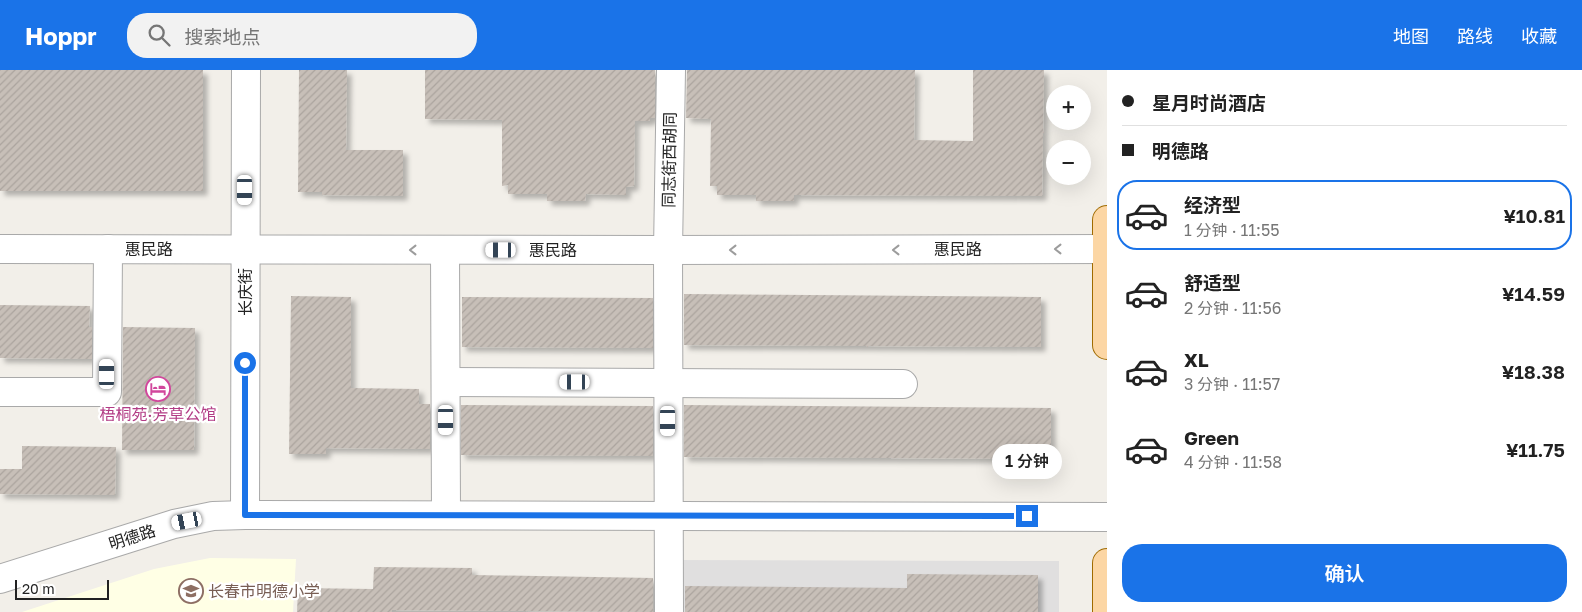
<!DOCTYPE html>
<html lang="zh">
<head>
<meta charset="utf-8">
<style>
	:root { --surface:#fff; --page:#f2f2f2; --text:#222; --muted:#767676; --line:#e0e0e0; --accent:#1a73e8 }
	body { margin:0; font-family:"Golos Text","Noto Sans SC",sans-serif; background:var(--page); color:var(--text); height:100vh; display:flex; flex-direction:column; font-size:19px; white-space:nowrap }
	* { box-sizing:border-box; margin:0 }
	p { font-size:16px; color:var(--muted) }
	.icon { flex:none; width:28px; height:28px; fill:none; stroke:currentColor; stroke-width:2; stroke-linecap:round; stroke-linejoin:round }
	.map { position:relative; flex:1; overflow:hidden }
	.sheet { display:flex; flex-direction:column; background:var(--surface); width:475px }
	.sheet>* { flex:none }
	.top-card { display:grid; align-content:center; height:110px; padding:0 15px; background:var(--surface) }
	.tools { position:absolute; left:1046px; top:15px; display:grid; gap:10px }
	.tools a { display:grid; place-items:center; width:45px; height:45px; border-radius:50%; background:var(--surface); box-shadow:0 5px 20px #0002; font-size:25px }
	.scale { position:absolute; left:15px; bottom:12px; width:94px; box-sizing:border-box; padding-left:5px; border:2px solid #222; border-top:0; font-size:14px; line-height:18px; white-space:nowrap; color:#222; -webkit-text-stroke:4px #fff; paint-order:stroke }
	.end { position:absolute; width:22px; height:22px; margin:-11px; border:6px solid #1a73e8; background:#fff; box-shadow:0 0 0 2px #fff }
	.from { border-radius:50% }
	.bubble { position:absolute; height:35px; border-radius:18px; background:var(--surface); box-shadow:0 5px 20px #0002; font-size:16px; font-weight:600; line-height:35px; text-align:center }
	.car { position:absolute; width:15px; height:30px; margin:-15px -8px; border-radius:6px; box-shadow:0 0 4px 1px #0007; background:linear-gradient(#fff 24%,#345 0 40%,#fff 0 76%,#345 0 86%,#fff 0) }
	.top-card b { display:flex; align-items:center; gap:18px; height:48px; font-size:19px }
	.top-card b+b { border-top:1px solid var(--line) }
	.top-card i { width:12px; height:12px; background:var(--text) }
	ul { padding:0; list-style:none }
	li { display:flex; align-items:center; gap:15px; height:70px; margin:0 10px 8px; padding:0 5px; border:2px solid transparent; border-radius:20px }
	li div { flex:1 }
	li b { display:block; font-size:19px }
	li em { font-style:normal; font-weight:600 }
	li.on { border-color:var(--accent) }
	li>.icon { width:45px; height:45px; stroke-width:1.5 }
	.button { display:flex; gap:10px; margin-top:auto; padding:10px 15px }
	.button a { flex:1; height:58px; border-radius:20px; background:var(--accent); color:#fff; font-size:20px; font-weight:600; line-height:58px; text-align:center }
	header { display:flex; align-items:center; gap:30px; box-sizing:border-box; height:70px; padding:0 25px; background:var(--accent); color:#fff }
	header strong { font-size:24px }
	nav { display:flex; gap:28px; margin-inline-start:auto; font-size:18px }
	.search { width:350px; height:45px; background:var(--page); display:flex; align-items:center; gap:12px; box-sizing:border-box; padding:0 18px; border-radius:20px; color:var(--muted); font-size:19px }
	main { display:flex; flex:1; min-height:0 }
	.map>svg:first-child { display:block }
	.residential { fill:#e0dfdf }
	.education { fill:#ffffe5 }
	.building { fill:url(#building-hatch); filter:url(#shadow) }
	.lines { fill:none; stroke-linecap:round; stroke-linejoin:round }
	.minor-casing { stroke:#a9a9a9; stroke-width:30 }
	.major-casing { stroke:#a06b00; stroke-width:30 }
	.minor { stroke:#fff; stroke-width:28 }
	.major { stroke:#fcd6a4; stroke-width:28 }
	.oneway { stroke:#9c9c9c }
	.route { stroke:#1a73e8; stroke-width:6 }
	.labels { text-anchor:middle; stroke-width:4.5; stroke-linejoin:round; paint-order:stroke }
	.street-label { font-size:16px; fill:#222; stroke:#fff }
	.hotel-label { font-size:16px; fill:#b23c85; stroke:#fff }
	.education-label { font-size:16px; fill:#785e54; stroke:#fff; text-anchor:start }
</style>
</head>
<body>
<header>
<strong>Hoppr</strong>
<div class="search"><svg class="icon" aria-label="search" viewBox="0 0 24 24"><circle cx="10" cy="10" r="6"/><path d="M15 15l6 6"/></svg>搜索地点</div>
<nav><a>地图</a><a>路线</a><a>收藏</a></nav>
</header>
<main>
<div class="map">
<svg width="1107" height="542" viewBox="0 0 1107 542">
	<defs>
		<pattern id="building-hatch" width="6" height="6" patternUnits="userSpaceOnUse" patternTransform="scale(1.25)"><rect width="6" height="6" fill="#c7bfb8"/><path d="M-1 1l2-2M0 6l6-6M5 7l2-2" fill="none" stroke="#aba49e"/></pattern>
		<filter id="shadow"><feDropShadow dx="4.5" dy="4.5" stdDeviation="2.5" flood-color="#0004"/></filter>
	</defs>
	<rect width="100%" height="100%" fill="#f2efe9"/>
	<path class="residential" d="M676 490 1059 491V542H677Z"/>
	<path class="education" d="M210 488 296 489 293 542H22L154 499Z"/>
	<g class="building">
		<rect x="0" y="0" width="203" height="121"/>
		<path d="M299 0H347L346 80H403V126L322 125V122H298Z"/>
		<path d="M425 0H655V48H650V51H635L634 116 626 117V125L586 124 585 131H547V124H508V115L502 116V50L425 49Z"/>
		<path d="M687 0H915L914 70 973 71V0H1044L1042 126 794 125V131H756V125H717V116H710L711 49 686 48Z"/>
		<path d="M684 224 1041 227V277L684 275Z"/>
		<path d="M291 226 351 227V318L419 319V334H430V379L326 378V384H289Z"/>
		<path d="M462 227 653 228V278L462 277Z"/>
		<path d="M0 235 90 236 89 257H92V289L0 288Z"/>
		<path d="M123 257 195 258 194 380H122Z"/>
		<path d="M461 335 653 336V386L461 385Z"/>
		<path d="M684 335 1051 338V389L684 387Z"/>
		<path d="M22 376 116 377 115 425 0 424V399H22Z"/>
		<path d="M374 497 472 498V505L653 508V542L392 540V542H297L298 518 373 519Z"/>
		<path d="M907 504 1038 505V542H685V516L907 518Z"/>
	</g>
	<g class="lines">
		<defs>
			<g id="minor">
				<path d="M0 179 668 180 1107 179"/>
				<path d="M445 180 446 445"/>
				<path d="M446 312 903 314"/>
				<path d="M0 322H107L108 179"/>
				<path d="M245 445 246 0"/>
				<path d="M0 509 174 454 213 446 245 445 1107 447"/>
				<path d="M669 542 668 180 671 0"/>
			</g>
			<g id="major">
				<path d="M1107 150V275"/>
				<path d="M1107 542V493"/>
			</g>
		</defs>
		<use href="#minor" class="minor-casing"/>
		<use href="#major" class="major-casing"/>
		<use href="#minor" class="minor"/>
		<use href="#major" class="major"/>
	</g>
	<defs><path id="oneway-chevron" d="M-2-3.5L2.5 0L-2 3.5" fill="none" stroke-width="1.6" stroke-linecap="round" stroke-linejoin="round" transform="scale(1.25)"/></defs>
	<g class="oneway">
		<use href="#oneway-chevron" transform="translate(1058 179) rotate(180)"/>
		<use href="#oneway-chevron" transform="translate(413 180) rotate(-180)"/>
		<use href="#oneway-chevron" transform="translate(733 180) rotate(180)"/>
		<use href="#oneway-chevron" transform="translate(896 180) rotate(180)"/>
	</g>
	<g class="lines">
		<path class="route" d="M245 293V445L1027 446"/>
	</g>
	<defs>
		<symbol id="hotel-ring" viewBox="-11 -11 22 22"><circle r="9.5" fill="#fff" stroke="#d1479c" stroke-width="1.5"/><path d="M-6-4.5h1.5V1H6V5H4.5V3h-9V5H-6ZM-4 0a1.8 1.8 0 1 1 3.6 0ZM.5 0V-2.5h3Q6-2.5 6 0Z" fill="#d1479c"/></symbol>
		<symbol id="school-ring" viewBox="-11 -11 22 22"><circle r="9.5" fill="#fff" stroke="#8d6e63" stroke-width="1.5"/><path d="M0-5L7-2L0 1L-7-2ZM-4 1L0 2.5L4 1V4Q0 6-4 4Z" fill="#8d6e63"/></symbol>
	</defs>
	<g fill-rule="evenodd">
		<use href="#hotel-ring" x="144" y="305" width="28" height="28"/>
		<use href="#school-ring" x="177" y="507" width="28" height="28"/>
	</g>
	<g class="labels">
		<g class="street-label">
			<text transform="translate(669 90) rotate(-89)" y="6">同志街西胡同</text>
			<text x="149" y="185">惠民路</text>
			<text x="958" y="185">惠民路</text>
			<text x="553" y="186">惠民路</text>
			<text transform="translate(245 222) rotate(-90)" y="6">长庆街</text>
			<text transform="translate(132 467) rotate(-18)" y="6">明德路</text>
		</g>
		<g class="hotel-label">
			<text x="158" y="350">梧桐苑·芳草公馆</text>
		</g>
		<g class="education-label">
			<text x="208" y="527">长春市明德小学</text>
		</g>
	</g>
</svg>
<div class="tools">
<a>+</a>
<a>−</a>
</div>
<div class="scale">20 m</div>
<i class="end from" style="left:245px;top:293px"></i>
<i class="end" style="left:1027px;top:446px"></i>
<div class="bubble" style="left:992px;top:374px;width:70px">1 分钟</div>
<i class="car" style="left:245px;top:120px;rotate:180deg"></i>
<i class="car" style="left:501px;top:180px;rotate:270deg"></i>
<i class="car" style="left:107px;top:304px;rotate:0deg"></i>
<i class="car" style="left:575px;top:312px;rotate:270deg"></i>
<i class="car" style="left:446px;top:350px;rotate:180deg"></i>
<i class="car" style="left:668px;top:351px;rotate:180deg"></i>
<i class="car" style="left:187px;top:451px;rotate:259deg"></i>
</div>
<section class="sheet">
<div class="top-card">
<b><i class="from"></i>星月时尚酒店</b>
<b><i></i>明德路</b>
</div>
<ul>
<li class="on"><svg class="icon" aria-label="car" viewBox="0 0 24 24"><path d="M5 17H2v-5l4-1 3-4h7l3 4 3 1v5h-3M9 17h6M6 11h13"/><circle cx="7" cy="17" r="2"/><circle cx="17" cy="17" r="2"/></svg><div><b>经济型</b><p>1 分钟 · 11:55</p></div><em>¥10.81</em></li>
<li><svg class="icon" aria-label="car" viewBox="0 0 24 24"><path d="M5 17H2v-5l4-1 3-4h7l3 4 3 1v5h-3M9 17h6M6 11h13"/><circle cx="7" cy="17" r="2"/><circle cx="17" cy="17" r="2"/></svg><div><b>舒适型</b><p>2 分钟 · 11:56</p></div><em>¥14.59</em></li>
<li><svg class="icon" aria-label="car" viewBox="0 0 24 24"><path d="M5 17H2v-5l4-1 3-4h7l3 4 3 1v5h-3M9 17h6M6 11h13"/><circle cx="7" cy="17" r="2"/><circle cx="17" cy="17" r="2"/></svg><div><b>XL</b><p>3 分钟 · 11:57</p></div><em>¥18.38</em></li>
<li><svg class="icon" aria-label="car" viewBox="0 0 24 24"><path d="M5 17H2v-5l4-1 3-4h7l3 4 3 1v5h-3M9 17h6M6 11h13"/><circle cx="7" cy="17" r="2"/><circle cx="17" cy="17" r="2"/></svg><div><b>Green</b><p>4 分钟 · 11:58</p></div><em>¥11.75</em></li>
</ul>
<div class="button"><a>确认</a></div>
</section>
</main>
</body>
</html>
